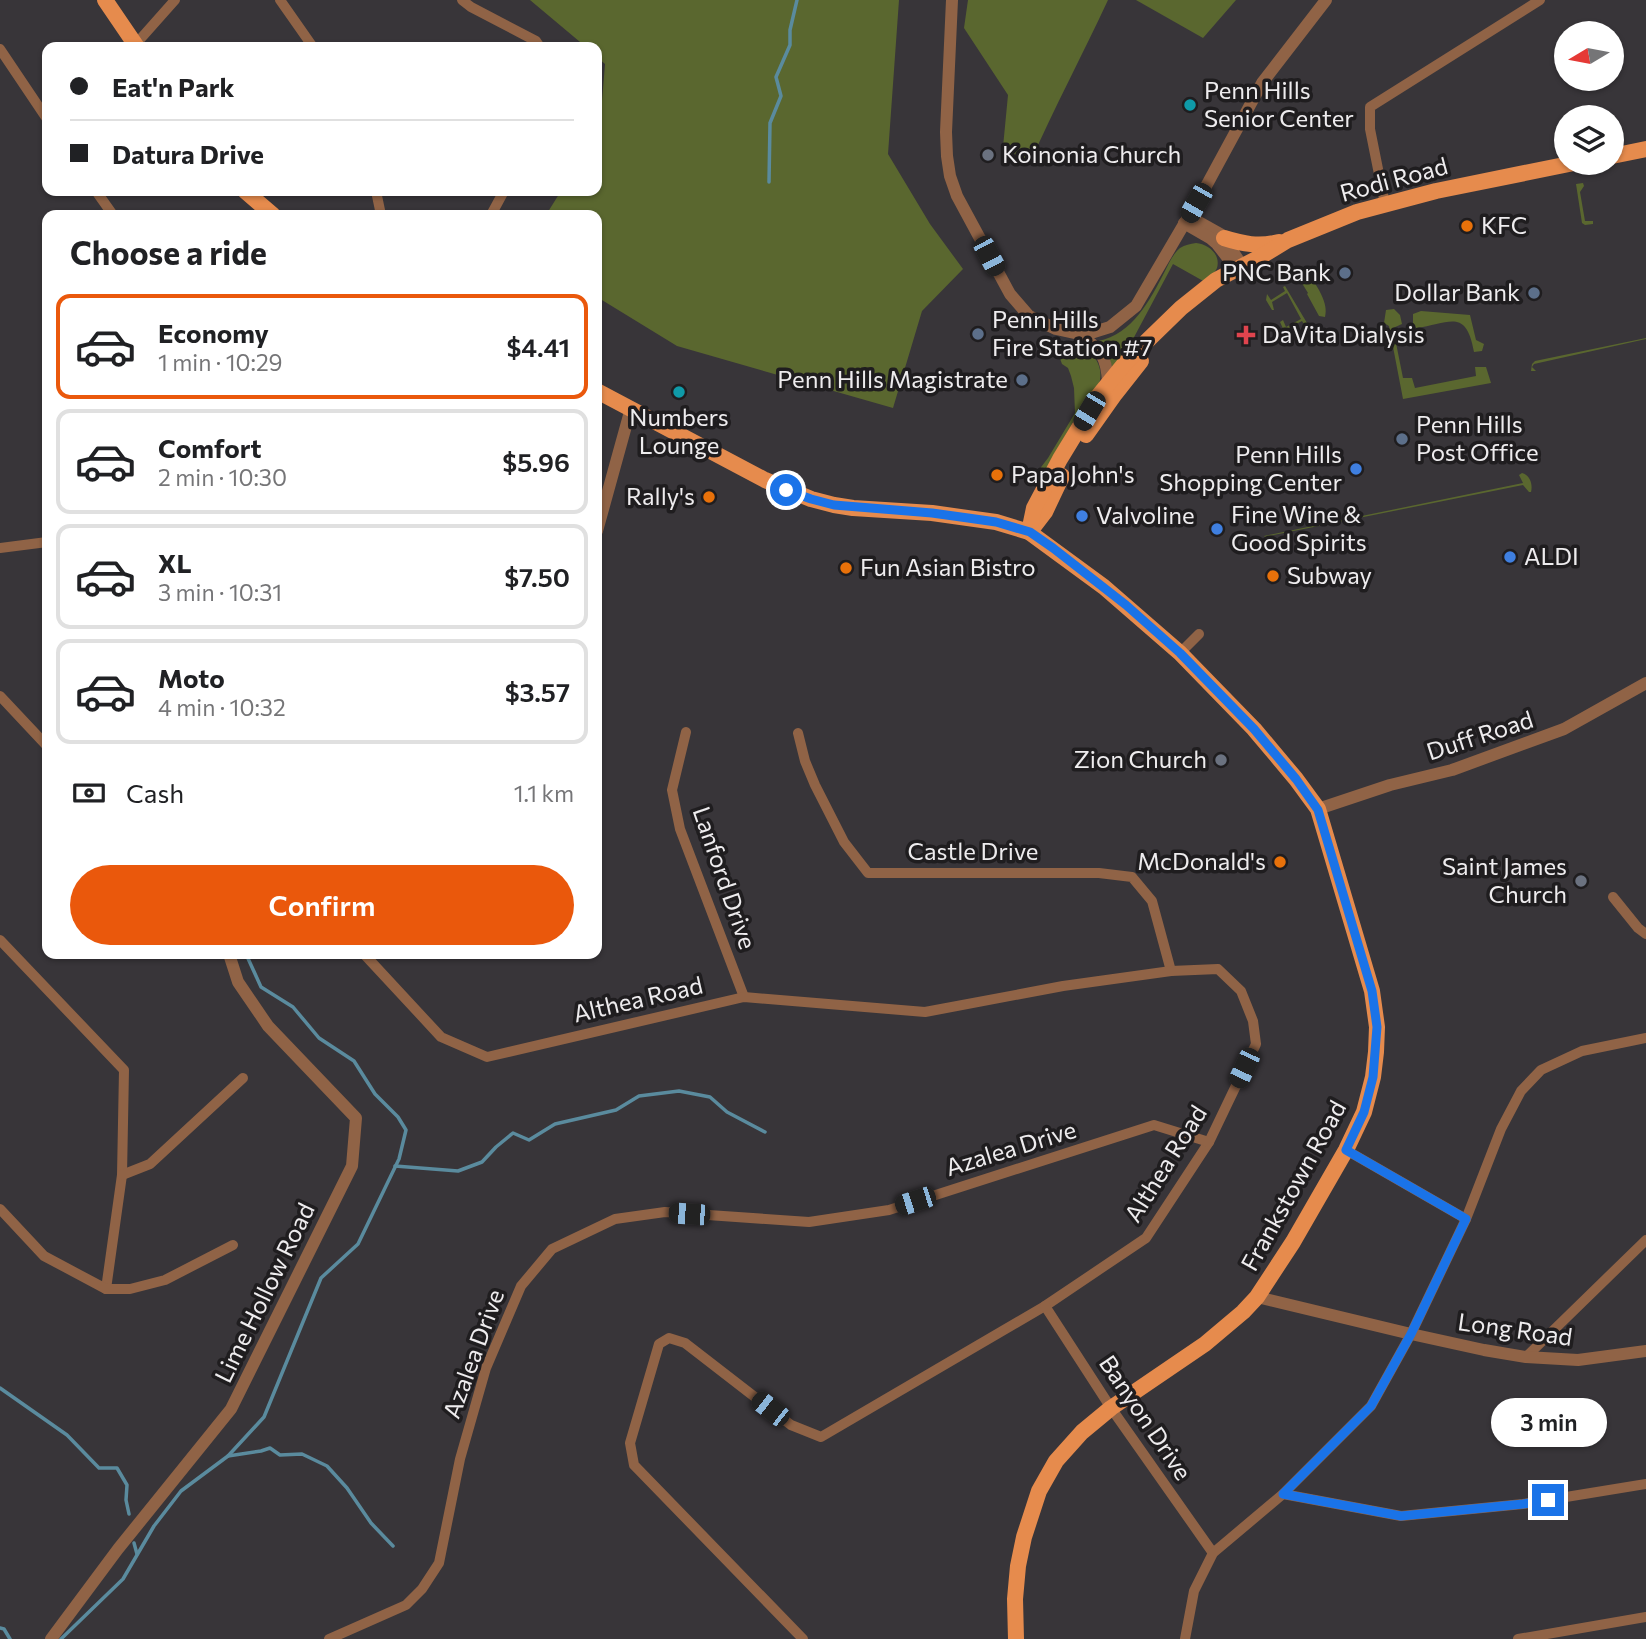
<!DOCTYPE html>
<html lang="en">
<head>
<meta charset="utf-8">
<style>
	:root { --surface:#fff; --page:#f6f6f6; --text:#202124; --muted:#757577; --line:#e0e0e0; --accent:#ea580c }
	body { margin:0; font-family:Commissioner,sans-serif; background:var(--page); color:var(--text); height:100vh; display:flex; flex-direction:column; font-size:26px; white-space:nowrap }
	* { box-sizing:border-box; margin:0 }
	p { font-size:23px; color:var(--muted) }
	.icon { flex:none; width:38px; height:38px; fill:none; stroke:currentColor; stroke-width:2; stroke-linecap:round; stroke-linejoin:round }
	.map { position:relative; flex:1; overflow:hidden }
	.side { position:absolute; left:42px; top:210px; width:560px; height:749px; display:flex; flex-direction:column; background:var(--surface); border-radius:14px; box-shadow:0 2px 5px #0004 }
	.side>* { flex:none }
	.guide { position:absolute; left:42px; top:42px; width:560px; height:154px; border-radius:14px; box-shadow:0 2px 5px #0004; display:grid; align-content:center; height:154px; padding:0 28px; background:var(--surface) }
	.needle { width:46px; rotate:260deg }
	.fabs { position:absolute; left:1554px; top:21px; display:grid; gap:14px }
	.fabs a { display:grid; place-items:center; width:70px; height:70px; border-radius:50%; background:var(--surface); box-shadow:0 2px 5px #0004; font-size:35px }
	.end { position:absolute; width:32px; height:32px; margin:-16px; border:9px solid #1a73e8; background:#fff; box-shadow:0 0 0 4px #fff }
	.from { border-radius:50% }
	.bubble { position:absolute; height:49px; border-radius:24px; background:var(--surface); box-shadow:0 2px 5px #0004; font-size:23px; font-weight:600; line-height:49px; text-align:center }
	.car { position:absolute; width:21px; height:42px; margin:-21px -10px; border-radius:9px; box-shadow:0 0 5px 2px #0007; background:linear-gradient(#222 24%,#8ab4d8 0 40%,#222 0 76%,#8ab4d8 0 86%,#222 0) }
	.guide b { display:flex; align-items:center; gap:24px; height:66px; font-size:26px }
	.guide b+b { border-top:2px solid var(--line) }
	.guide i { width:18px; height:18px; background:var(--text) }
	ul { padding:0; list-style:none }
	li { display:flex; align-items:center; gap:21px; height:105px; margin:0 14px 10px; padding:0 14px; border:4px solid var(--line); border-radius:14px }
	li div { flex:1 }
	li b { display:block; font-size:26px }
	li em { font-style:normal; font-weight:600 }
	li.current { border-color:var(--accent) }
	li>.icon { width:63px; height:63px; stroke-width:1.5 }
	h2 { padding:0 28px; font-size:32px; line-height:84px }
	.pay { display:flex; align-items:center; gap:18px; height:77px; padding:0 28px; font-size:26px }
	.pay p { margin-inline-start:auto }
	.cta { display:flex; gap:14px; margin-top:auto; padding:14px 28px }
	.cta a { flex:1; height:80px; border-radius:42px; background:var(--accent); color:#fff; font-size:28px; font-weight:600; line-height:80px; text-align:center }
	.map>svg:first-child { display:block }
	.green { fill:#5a672f }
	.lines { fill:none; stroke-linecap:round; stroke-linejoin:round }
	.stream { stroke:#5a8b9e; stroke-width:3.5 }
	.minor { stroke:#906346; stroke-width:10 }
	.tertiary { stroke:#906346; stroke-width:12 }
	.primary { stroke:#e68b4d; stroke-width:16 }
	.route { stroke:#1a73e8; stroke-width:9 }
	.culture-dot { fill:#0f9aa8; stroke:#1f1d1f; stroke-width:2.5 }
	.worship-dot { fill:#6b7280; stroke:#1f1d1f; stroke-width:2.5 }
	.food-dot { fill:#e8710a; stroke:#1f1d1f; stroke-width:2.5 }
	.service-dot { fill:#5c6f8a; stroke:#1f1d1f; stroke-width:2.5 }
	.health-dot { fill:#e0444e; stroke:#1f1d1f; stroke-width:2.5 }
	.shop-dot { fill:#3f7fe0; stroke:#1f1d1f; stroke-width:2.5 }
	.labels { text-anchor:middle; stroke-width:7; stroke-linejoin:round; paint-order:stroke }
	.poi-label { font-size:24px; fill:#eeecee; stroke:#1f1d1f; text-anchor:start }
	.street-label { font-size:24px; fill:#eeecee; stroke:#1f1d1f }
</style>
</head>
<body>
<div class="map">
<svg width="1646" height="1639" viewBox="0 0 1646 1639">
	<rect width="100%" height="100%" fill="#383539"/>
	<g class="green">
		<path d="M530 0H899L888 154 930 224 963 269 922 311 893 408 677 346 597 297V215H546L561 191H597V131L600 125 605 64 597 57V47H586Z"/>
		<path d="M968 0H1108C1083 54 1054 108 1030 163L1003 147 1008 95 964 28Z"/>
		<path d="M1136 0H1236L1203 38Z"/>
		<path d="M1583 183 1584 186 1580 192 1585 221H1593V224L1585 225 1582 223 1576 184Z"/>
		<path d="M1196 243C1208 244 1221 254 1217 268 1215 273 1209 278 1205 282L1173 264 1132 341 1135 345 1116 367 1112 366 1106 351 1098 341C1133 334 1150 300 1165 271 1169 263 1173 254 1180 248 1185 245 1190 244 1196 243Z"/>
		<path d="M1304 275H1310C1317 287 1329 303 1325 317L1319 316 1307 294 1308 293 1300 280Z"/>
		<path d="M1285 286 1307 323 1305 326 1302 321 1287 329 1290 336 1285 333 1280 322 1283 320 1286 327 1301 319 1287 293 1272 302 1274 310H1272L1266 300 1267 294 1271 300 1285 291 1283 287Z"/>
		<path d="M1394 309 1400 315 1402 324 1393 328 1403 378H1412L1415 388 1476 376 1475 367H1486L1491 383 1403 399 1389 326 1384 323 1386 310Z"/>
		<path d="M1421 311 1470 315 1476 340 1484 344 1482 351 1474 352C1466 307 1449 324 1416 328L1413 323V314Z"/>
		<path d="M1646 338V339L1534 364 1532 367 1536 371H1531L1532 364 1535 361Z"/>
		<path d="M1060 343C1065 344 1071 344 1076 345 1094 349 1106 369 1098 387 1092 399 1081 410 1073 422 1061 442 1049 463 1038 484L1032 479 1048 458 1075 413 1074 388 1071 376 1068 368 1062 364 1056 348Z"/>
		<path d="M1522 473C1530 475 1533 484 1531 492H1529L1523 485 1269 536 1274 545 1264 536 1523 483 1519 475Z"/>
	</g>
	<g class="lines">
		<g class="stream">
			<path d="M769 182 770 123 781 96 776 77 790 45V30L797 0"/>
			<path d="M395 1166 458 1171 482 1162 496 1147 513 1133 529 1140 555 1124 616 1110 639 1096 679 1091 710 1097 727 1112 765 1132"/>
			<path d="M0 1388 67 1435 99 1468H117L127 1485 126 1500 129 1514"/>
			<path d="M228 1456 261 1451 270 1448 280 1455 302 1454 327 1466 347 1488 371 1523 393 1546"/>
			<path d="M134 1543 137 1554"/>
			<path d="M0 1628 4 1629 10 1639"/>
			<path d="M61 1639 123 1579 154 1526 181 1491 228 1456 264 1417 321 1278 358 1244 399 1159 406 1130 398 1117 375 1094 354 1061 319 1038 293 1007 261 987 246 954"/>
		</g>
		<g class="minor">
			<path d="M280 0 313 47"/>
			<path d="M462 0 471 7 536 41 540 47"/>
			<path d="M135 45 175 0"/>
			<path d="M0 49 47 119"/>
			<path d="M96 191 113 215"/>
			<path d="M376 191 381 215"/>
			<path d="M1385 204 1370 129V107L1540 0"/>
			<path d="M491 215 504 191"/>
			<path d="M0 548 47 542"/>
			<path d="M1180 653 1199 634"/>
			<path d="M0 696 47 746"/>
			<path d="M686 732 672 790 680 829 744 997"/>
			<path d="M798 733 805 761 815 785 844 842 868 873H1099L1132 877 1152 901 1171 971"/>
			<path d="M1613 897 1638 928 1646 934"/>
			<path d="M0 940 124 1070 122 1175 106 1289"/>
			<path d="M364 954 441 1037 487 1057 744 997 925 1012 1063 986 1171 971 1218 969 1241 991 1253 1021 1256 1044 1209 1142 1146 1238 1045 1306 821 1437 791 1425 685 1343 669 1338 659 1344 630 1443 634 1465 803 1639"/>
			<path d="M1346 1150 1466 1219"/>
			<path d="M122 1175 150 1164 243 1078"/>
			<path d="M0 1209 44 1256 106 1289H130L165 1280 233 1245"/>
			<path d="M1045 1306 1111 1408 1213 1553"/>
			<path d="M1526 1357 1646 1240"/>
			<path d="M1283 1494 1401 1516 1523 1504 1646 1484"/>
			<path d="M329 1639 406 1605 422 1589 439 1563 460 1459 486 1368 521 1286 552 1249 615 1219 665 1212 809 1222 889 1210 1154 1125 1209 1142"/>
			<path d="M1185 1639 1194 1591 1213 1553 1283 1494 1371 1406 1411 1334 1466 1219 1501 1129 1521 1091 1541 1070 1582 1051 1646 1038"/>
			<path d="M1518 1639 1646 1617"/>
		</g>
		<g class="tertiary">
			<path d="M952 0 946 132 947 156 950 176 957 196 1010 294 1029 316 1056 329 1079 334 1094 332 1110 327 1136 306 1204 190 1262 83 1326 0"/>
			<path d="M1188 216 1222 235 1243 267"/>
			<path d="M1184 223 1210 238 1217 244 1237 270"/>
			<path d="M1079 334C1100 349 1107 356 1108 383"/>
			<path d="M597 531 631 408"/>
			<path d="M1318 809 1390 785 1452 770 1564 729 1646 683"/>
			<path d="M1257 1297 1411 1334 1484 1350 1526 1357 1578 1360 1646 1351"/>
			<path d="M51 1639 118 1549 231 1409 352 1166 356 1118 268 1026 238 982 229 954"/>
		</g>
		<g class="primary">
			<path d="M105 0 137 47"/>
			<path d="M1612 156 1646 149"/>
			<path d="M245 191 273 215"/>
			<path d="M1224 238C1243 244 1259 247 1279 242"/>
			<path d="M597 391 765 480 811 499 834 505 853 508 932 513 996 522 1029 532 1104 587 1180 653 1254 729 1296 779 1318 809 1372 991 1377 1027 1376 1052 1373 1077 1364 1112 1346 1150 1293 1242 1257 1297 1243 1312 1205 1344 1111 1408 1082 1432 1056 1461 1039 1491 1024 1537 1018 1566 1015 1599 1016 1639"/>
			<path d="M1086 435 1115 394 1141 361"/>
			<path d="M1032 529 1045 512 1062 476"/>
			<path d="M1029 532 1034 508 1060 459 1099 395 1125 363 1146 342 1181 308 1216 280 1260 257 1288 240 1357 212 1436 191 1574 163"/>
		</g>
	</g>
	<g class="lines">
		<path class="route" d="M786 490 811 499 834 505 932 513 968 518 996 522 1030 532 1053 548 1126 605 1180 653 1254 729 1296 779 1318 810 1372 991 1377 1027 1373 1077 1364 1112 1346 1150 1466 1219 1411 1334 1371 1406 1283 1494 1401 1516 1523 1504 1548 1500"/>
	</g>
	<g class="culture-dot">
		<circle cx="1190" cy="105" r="7"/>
		<circle cx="679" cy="392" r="7"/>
	</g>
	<g class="worship-dot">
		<circle cx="988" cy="155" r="7"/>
		<circle cx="1221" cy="760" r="7"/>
		<circle cx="1581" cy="881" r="7"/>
	</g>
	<g class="food-dot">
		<circle cx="1467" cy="226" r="7"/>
		<circle cx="997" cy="475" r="7"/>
		<circle cx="709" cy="497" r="7"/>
		<circle cx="846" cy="568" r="7"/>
		<circle cx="1273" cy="576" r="7"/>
		<circle cx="1280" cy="862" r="7"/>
	</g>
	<g class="service-dot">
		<circle cx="1345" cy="273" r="7"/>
		<circle cx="1534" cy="293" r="7"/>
		<circle cx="978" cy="334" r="7"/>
		<circle cx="1022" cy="380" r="7"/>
		<circle cx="1402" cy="439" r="7"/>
	</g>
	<path class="health-dot" d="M1242.5 324.5h7v7h7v7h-7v7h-7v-7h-7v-7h7z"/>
	<g class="shop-dot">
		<circle cx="1356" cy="469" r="7"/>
		<circle cx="1082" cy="516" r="7"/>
		<circle cx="1217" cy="529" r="7"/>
		<circle cx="1510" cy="557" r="7"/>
	</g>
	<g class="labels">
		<g class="poi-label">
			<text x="1204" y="99">Penn Hills<tspan x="1204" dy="28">Senior Center</tspan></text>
			<text x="1002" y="163">Koinonia Church</text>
			<text x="1481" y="234">KFC</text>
			<text x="1331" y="281" text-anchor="end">PNC Bank</text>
			<text x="1520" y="301" text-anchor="end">Dollar Bank</text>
			<text x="992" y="328">Penn Hills<tspan x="992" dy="28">Fire Station #7</tspan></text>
			<text x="1262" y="343">DaVita Dialysis</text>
			<text x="1008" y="388" text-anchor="end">Penn Hills Magistrate</text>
			<text x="679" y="426" text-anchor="middle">Numbers<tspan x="679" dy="28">Lounge</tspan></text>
			<text x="1416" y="433">Penn Hills<tspan x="1416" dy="28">Post Office</tspan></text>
			<text x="1342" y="463" text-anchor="end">Penn Hills<tspan x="1342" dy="28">Shopping Center</tspan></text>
			<text x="1011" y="483">Papa John's</text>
			<text x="695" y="505" text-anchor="end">Rally's</text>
			<text x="1231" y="523">Fine Wine &amp;<tspan x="1231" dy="28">Good Spirits</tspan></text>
			<text x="1096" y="524">Valvoline</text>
			<text x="1524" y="565">ALDI</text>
			<text x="860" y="576">Fun Asian Bistro</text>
			<text x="1287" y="584">Subway</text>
			<text x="1207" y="768" text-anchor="end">Zion Church</text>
			<text x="1266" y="870" text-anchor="end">McDonald's</text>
			<text x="1567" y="875" text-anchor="end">Saint James<tspan x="1567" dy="28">Church</tspan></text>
		</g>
		<g class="street-label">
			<text transform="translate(1394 180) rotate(-15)" y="8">Rodi Road</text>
			<text transform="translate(1480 736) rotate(-18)" y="8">Duff Road</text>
			<text x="973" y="860">Castle Drive</text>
			<text transform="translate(724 878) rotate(71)" y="8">Lanford Drive</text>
			<text transform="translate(638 1000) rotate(-13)" y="8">Althea Road</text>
			<text transform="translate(1011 1149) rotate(-17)" y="8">Azalea Drive</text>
			<text transform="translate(1166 1164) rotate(-58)" y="8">Althea Road</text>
			<text transform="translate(1294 1186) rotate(-61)" y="8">Frankstown Road</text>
			<text transform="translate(265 1293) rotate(-64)" y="8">Lime Hollow Road</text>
			<text transform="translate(1515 1330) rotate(8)" y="8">Long Road</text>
			<text transform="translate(474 1354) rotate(-70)" y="8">Azalea Drive</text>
			<text transform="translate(1145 1418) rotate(56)" y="8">Banyon Drive</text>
		</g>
	</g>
</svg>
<div class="fabs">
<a><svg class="needle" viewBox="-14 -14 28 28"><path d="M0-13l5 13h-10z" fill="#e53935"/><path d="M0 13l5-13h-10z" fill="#757577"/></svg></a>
<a><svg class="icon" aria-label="layers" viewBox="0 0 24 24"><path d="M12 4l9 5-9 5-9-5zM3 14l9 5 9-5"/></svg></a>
</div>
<i class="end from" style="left:786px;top:490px"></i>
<i class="end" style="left:1548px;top:1500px"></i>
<div class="bubble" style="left:1491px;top:1398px;width:116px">3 min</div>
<i class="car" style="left:1196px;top:203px;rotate:210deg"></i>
<i class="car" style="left:989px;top:256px;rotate:152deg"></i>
<i class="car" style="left:1089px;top:411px;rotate:211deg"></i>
<i class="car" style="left:1244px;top:1068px;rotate:205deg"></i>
<i class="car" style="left:915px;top:1201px;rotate:252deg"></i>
<i class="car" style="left:689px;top:1214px;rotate:274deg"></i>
<i class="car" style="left:770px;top:1409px;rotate:308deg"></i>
<div class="guide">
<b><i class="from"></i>Eat'n Park</b>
<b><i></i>Datura Drive</b>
</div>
<section class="side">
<h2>Choose a ride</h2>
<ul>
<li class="current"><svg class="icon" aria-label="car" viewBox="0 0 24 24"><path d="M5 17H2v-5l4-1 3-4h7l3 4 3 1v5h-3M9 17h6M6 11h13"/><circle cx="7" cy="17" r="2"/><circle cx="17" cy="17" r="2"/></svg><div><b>Economy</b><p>1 min · 10:29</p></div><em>$4.41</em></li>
<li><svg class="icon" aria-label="car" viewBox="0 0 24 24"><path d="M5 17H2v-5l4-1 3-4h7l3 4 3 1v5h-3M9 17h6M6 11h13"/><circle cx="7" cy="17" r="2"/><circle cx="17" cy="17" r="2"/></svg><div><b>Comfort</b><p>2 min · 10:30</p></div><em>$5.96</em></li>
<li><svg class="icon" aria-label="car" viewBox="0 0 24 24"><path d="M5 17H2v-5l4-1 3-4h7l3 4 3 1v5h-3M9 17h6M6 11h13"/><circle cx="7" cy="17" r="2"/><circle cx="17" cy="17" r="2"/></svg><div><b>XL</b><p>3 min · 10:31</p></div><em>$7.50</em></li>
<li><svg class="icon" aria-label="car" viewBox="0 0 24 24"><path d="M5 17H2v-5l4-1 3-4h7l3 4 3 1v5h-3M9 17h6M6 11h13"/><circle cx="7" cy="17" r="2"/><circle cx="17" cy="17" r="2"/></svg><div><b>Moto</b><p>4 min · 10:32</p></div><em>$3.57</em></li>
</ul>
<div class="pay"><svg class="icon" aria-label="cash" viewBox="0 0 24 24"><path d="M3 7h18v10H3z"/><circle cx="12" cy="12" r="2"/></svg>Cash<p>1.1 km</p></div>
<div class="cta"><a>Confirm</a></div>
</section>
</div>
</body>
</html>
